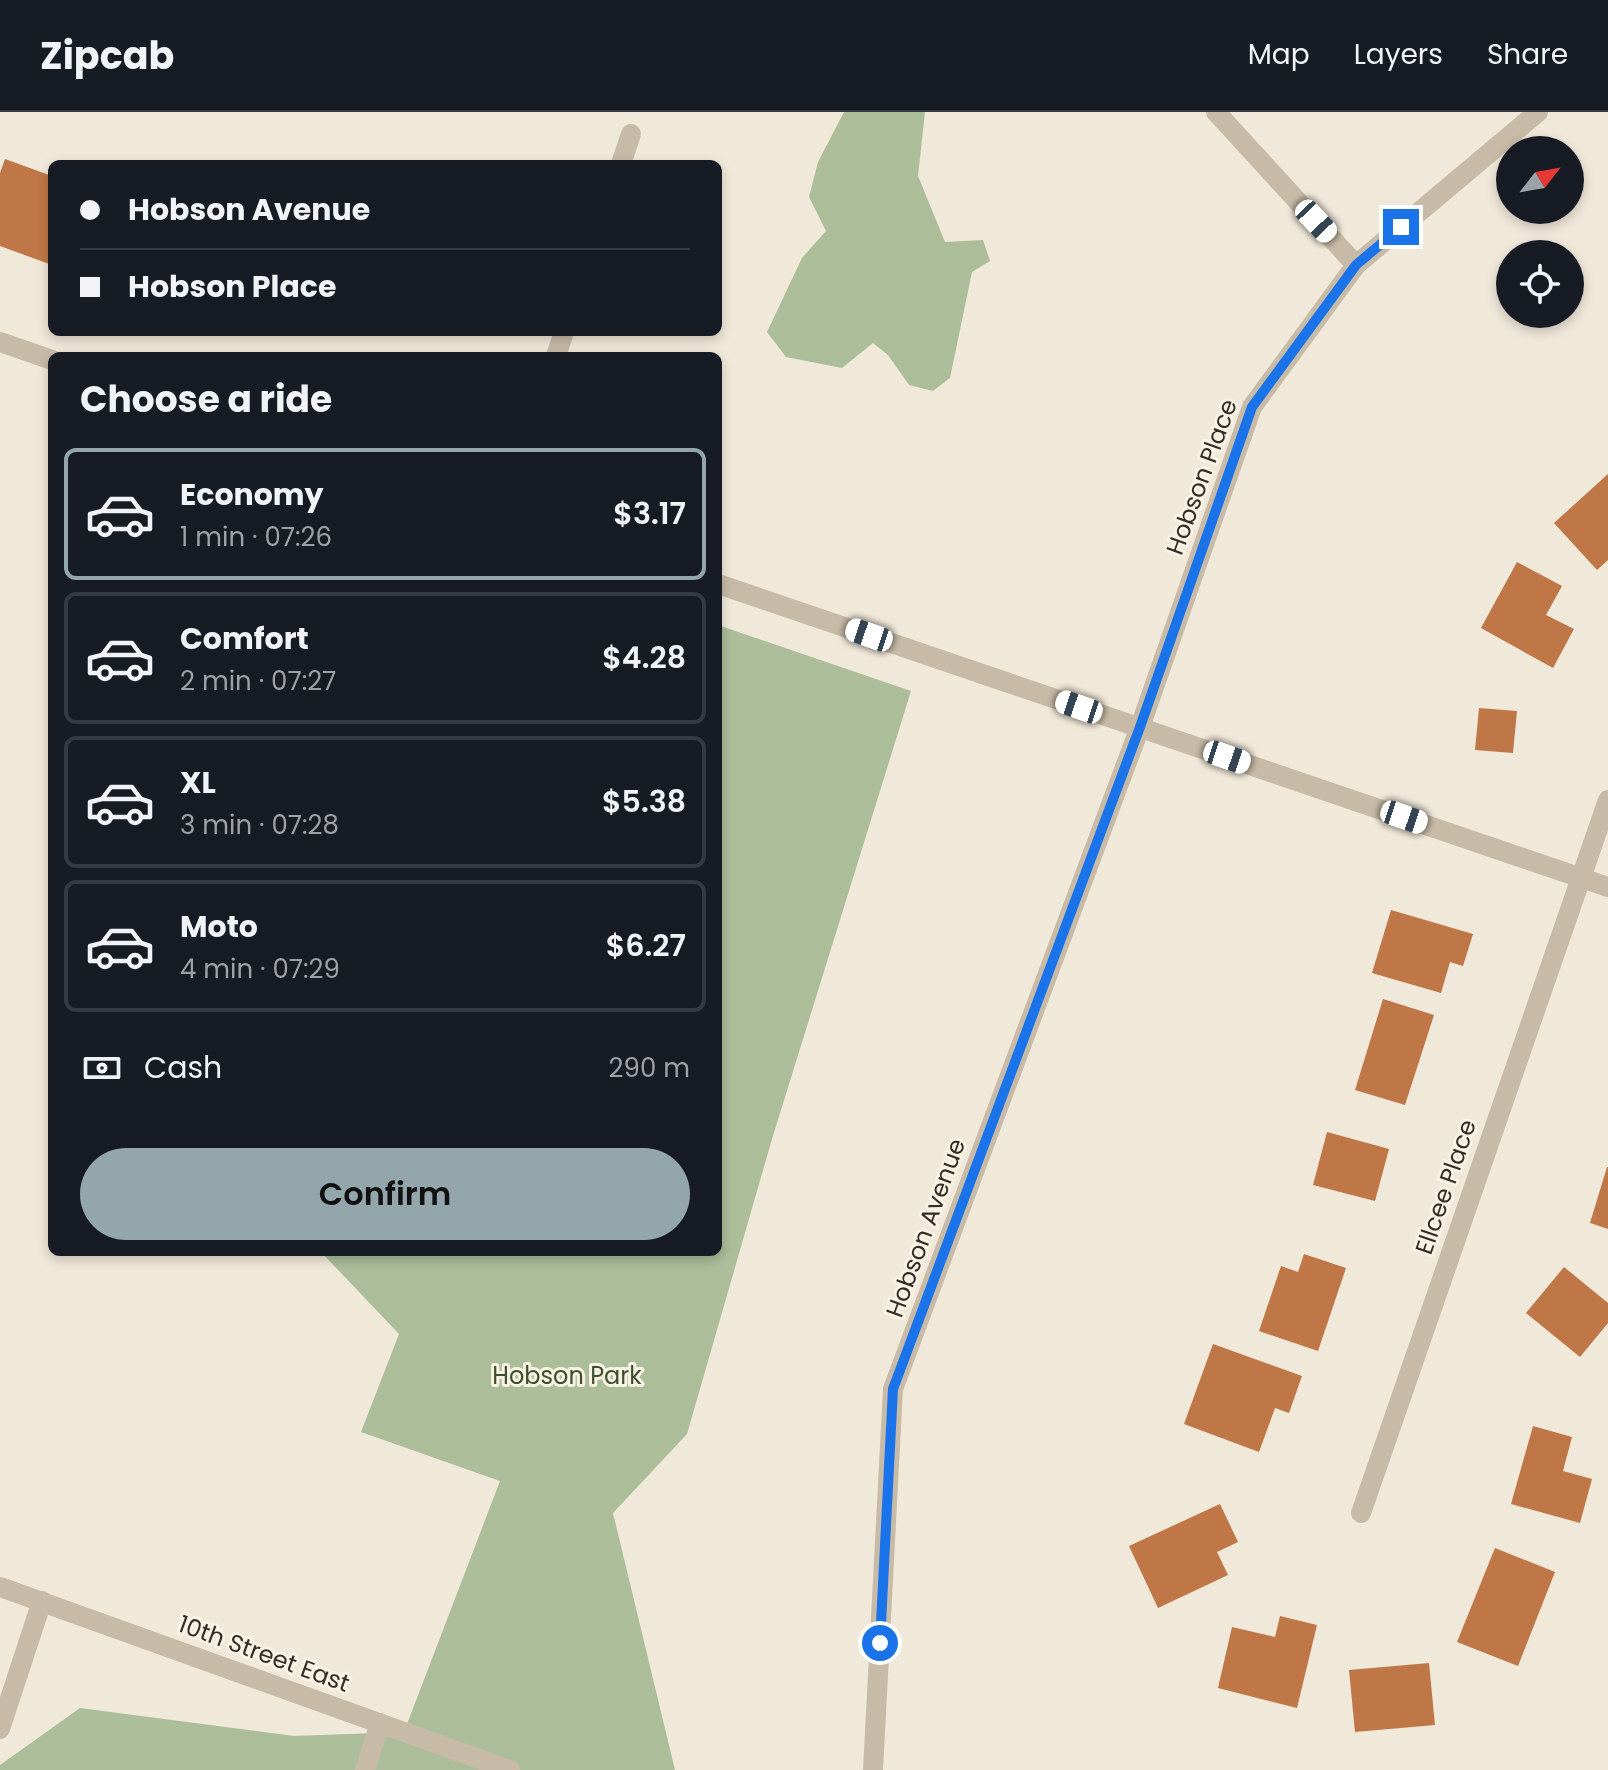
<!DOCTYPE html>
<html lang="en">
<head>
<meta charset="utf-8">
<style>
	:root { --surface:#171b24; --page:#242831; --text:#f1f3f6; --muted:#9ea1a6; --line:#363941; --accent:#92a6ac }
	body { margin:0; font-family:Poppins,sans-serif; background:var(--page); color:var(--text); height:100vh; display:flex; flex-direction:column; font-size:30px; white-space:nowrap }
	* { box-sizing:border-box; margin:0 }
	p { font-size:26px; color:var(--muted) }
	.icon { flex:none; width:44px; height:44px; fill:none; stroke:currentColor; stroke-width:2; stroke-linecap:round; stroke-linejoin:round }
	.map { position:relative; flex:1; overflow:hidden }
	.drawer { position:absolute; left:48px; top:240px; width:674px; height:904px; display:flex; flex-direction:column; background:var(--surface); border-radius:12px; box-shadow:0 4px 12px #0003 }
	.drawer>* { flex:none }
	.guide { position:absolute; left:48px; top:48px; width:674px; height:176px; border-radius:12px; box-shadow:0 4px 12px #0003; display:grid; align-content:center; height:176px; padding:0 32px; background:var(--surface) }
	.needle { width:52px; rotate:59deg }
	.buttons { position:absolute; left:1496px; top:24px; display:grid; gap:16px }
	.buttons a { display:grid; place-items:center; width:88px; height:88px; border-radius:50%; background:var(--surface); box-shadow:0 4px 12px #0003; font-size:40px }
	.end { position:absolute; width:36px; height:36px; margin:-18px; border:10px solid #1a73e8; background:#fff; box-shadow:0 0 0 4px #fff }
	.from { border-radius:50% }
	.car { position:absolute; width:24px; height:48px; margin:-24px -12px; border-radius:10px; box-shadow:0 0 6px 2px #0007; background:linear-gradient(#fff 24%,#345 0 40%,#fff 0 76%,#345 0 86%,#fff 0) }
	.guide b { display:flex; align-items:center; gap:28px; height:76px; font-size:30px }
	.guide b+b { border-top:2px solid var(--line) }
	.guide i { width:20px; height:20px; background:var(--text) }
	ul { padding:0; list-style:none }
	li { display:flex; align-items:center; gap:24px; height:132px; margin:0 16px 12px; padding:0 16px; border:4px solid var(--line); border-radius:12px }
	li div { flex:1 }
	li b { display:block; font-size:30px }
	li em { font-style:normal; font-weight:600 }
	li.on { border-color:var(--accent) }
	li>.icon { width:72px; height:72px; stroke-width:1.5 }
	h2 { padding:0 32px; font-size:36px; line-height:96px }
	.pay { display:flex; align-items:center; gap:20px; height:88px; padding:0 32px; font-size:30px }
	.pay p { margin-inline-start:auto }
	.button { display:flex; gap:16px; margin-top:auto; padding:16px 32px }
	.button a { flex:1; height:92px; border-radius:48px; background:var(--accent); color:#111; font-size:32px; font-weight:600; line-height:92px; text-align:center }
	header { display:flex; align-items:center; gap:48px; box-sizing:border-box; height:112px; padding:0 40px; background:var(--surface); border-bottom:2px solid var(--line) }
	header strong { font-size:38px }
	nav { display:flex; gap:44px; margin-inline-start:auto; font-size:28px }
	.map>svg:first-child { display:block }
	.green { fill:#acbd9a }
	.building { fill:#bf7748 }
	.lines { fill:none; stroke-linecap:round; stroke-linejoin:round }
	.minor { stroke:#c7baa6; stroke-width:20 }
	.route { stroke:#1a73e8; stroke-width:10 }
	.labels { text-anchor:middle; stroke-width:6; stroke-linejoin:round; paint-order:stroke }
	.street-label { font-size:24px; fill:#332c26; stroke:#f8f2e5 }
	.park-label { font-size:24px; fill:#3d502c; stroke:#f8f2e5 }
</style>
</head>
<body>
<header>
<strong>Zipcab</strong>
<nav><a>Map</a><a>Layers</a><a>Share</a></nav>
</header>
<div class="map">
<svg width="1608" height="1658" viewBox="0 0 1608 1658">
	<rect width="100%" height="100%" fill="#f0e8d9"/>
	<g class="green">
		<path d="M844 0H925L918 64 945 130 983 128 990 149 972 160 950 266 933 279 909 273 888 243 873 231 842 256 786 245 767 220 802 146 826 119 809 85 818 50Z"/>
		<path d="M718 513 911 579 772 1027 687 1322 613 1401 675 1658H0V1653L80 1596 294 1624 404 1620 500 1369 361 1320 399 1222 321 1140H718Z"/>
	</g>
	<g class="building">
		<path d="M5 47 52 64V153L0 134V61Z"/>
		<path d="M1608 362V448L1597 458 1554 411Z"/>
		<path d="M1517 450 1562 474 1546 503 1574 517 1553 556 1481 516Z"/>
		<path d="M1479 596 1517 599 1513 641 1475 638Z"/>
		<path d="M1391 798 1473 822 1463 854 1450 850 1441 881 1372 861Z"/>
		<path d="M1383 887 1434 903 1405 993 1355 978Z"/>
		<path d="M1327 1020 1389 1037 1375 1089 1313 1073Z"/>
		<path d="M1607 1055H1608V1117L1590 1111Z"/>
		<path d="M1304 1142 1346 1156 1318 1239 1259 1219 1281 1154 1298 1160Z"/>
		<path d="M1564 1155 1608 1191V1211L1580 1245 1526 1201Z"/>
		<path d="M1213 1232 1302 1264 1289 1301 1275 1296 1259 1340 1184 1312Z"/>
		<path d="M1533 1314 1572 1325 1563 1359 1592 1367 1580 1411 1511 1392Z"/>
		<path d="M1220 1392 1238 1430 1217 1440 1228 1463 1158 1496 1129 1434Z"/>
		<path d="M1495 1436 1555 1460 1518 1554 1457 1530Z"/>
		<path d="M1280 1504 1317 1513 1297 1596 1218 1576 1232 1515 1275 1525Z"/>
		<path d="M1429 1551 1435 1613 1355 1620 1349 1558Z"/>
	</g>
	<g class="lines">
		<g class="minor">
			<path d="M1216 0 1356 153"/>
			<path d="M621 52 631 22"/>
			<path d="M0 230 52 248"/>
			<path d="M556 244 564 220"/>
			<path d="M718 472 1608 775"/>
			<path d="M1361 1401 1608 688"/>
			<path d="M0 1475 510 1658"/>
			<path d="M0 1617 42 1489"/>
			<path d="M365 1658 380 1611"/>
			<path d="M873 1658 893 1277 1140 615 1252 295 1356 153 1538 0"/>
		</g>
	</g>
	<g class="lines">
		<path class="route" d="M880 1531 893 1277 1140 615 1252 295 1356 153 1401 115"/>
	</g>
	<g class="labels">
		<g class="street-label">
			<text transform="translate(1202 365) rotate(-70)" y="8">Hobson Place</text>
			<text transform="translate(1446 1075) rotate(-71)" y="8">Ellcee Place</text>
			<text transform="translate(926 1116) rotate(-70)" y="8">Hobson Avenue</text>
			<text transform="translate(264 1542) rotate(20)" y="8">10th Street East</text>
		</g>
		<g class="park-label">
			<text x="567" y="1272">Hobson Park</text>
		</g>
	</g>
</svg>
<div class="buttons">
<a><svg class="needle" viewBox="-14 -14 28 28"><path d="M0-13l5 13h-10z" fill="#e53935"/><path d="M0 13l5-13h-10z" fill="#9ea1a6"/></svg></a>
<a><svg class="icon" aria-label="locate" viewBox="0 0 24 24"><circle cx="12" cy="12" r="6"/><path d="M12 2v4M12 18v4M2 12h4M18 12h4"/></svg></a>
</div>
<i class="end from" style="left:880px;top:1531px"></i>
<i class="end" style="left:1401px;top:115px"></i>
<i class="car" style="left:1316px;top:109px;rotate:137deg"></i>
<i class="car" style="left:869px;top:523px;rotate:289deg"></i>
<i class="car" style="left:1079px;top:595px;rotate:289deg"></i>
<i class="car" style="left:1227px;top:645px;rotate:109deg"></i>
<i class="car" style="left:1404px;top:705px;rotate:109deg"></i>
<div class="guide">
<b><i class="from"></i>Hobson Avenue</b>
<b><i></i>Hobson Place</b>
</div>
<section class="drawer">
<h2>Choose a ride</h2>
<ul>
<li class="on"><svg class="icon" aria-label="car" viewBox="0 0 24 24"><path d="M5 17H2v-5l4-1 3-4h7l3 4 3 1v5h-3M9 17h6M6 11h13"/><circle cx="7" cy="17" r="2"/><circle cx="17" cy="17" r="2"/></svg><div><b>Economy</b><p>1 min · 07:26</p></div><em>$3.17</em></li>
<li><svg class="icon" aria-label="car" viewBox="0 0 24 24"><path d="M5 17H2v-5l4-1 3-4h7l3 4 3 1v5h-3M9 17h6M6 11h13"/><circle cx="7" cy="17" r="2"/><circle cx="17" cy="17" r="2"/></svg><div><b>Comfort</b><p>2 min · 07:27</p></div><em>$4.28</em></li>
<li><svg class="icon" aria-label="car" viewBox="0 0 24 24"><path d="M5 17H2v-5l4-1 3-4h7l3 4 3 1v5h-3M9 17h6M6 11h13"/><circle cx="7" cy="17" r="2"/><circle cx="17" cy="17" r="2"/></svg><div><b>XL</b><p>3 min · 07:28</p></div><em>$5.38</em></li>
<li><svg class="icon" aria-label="car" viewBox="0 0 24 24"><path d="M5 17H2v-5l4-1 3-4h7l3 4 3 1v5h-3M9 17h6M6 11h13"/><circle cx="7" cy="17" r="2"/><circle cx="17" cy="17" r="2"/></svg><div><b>Moto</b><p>4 min · 07:29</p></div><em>$6.27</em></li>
</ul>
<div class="pay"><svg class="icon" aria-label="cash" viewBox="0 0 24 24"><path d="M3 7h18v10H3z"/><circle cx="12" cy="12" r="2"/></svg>Cash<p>290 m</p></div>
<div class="button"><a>Confirm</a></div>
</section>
</div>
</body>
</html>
